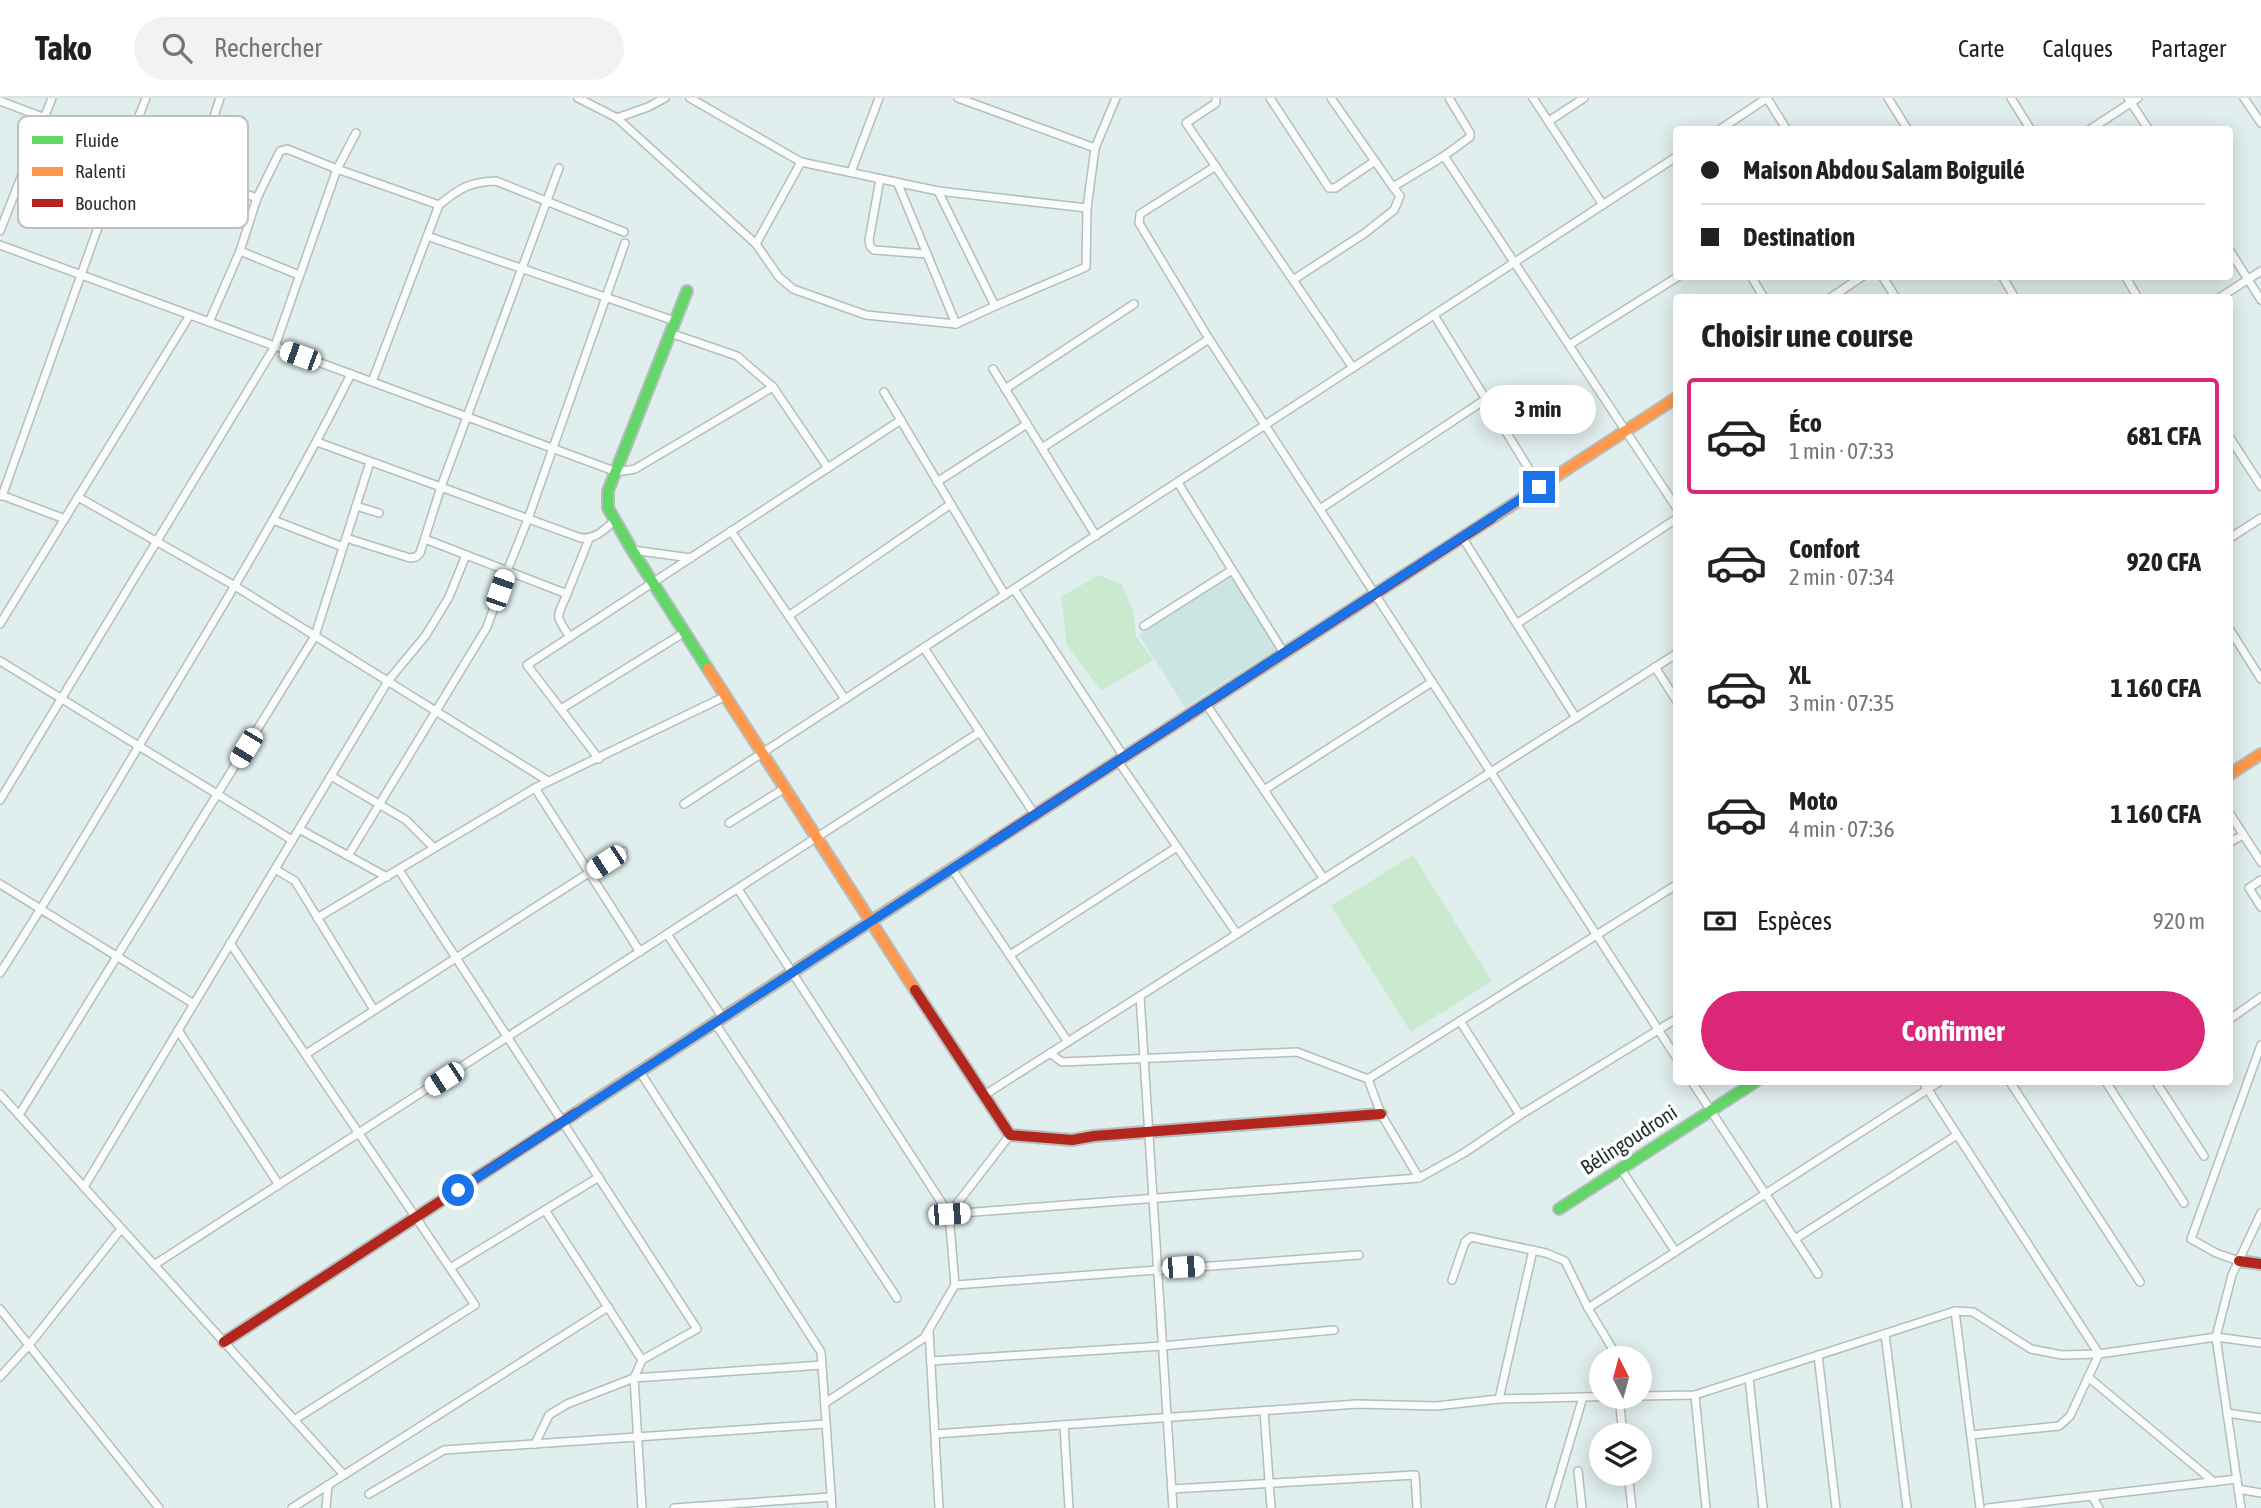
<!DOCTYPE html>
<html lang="fr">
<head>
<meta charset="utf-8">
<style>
	:root { --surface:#fff; --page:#f2f2f2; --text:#202124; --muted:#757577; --line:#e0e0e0; --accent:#db2777 }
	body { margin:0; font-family:"Asap Condensed",sans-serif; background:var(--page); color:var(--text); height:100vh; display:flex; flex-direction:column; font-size:26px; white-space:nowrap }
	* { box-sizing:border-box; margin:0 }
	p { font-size:23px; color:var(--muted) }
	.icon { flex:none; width:38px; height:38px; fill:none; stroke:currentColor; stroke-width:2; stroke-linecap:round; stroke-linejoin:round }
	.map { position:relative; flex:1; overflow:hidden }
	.details { position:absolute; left:1673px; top:196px; width:560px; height:791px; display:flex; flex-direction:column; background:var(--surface); border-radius:7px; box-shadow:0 4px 18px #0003 }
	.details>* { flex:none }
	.hud { position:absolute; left:1673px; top:28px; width:560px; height:154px; border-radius:7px; box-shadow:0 4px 18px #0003; display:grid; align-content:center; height:154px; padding:0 28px; background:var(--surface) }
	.needle { width:46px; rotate:354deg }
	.tools { position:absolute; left:1589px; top:1248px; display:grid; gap:14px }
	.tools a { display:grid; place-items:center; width:63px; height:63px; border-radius:50%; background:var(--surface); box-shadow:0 4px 18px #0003; font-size:35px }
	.end { position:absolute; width:32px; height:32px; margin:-16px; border:9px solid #1a73e8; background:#fff; box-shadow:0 0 0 4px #fff }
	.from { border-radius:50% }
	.bubble { position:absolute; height:49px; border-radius:24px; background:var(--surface); box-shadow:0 4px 18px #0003; font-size:23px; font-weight:700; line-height:49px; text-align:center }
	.car { position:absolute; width:21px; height:42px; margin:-21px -10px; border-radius:9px; box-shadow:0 0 5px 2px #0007; background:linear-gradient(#fff 24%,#345 0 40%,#fff 0 76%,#345 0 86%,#fff 0) }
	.hud b { display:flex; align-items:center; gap:24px; height:66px; font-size:26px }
	.hud b+b { border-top:2px solid var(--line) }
	.hud i { width:18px; height:18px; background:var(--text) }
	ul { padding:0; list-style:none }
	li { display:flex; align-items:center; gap:21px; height:116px; margin:0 14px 10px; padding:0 14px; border:4px solid transparent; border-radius:7px }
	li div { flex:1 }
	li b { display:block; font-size:26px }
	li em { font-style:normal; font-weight:700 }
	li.selected { border-color:var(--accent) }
	li>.icon { width:63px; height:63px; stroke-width:1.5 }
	h2 { padding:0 28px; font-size:32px; line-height:84px }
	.pay { display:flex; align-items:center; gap:18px; height:77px; padding:0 28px; font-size:26px }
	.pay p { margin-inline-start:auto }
	.primary-button { display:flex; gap:14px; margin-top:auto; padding:14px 28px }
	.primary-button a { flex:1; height:80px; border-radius:42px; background:var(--accent); color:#fff; font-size:28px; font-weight:700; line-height:80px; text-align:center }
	header { display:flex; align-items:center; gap:42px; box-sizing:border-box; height:98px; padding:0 35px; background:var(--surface); border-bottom:2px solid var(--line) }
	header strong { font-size:33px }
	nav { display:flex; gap:38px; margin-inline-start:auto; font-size:24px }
	.search { width:490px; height:63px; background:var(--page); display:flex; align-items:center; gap:18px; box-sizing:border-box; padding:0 24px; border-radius:38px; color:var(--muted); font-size:26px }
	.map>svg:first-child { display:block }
	.built { fill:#cbe5e3 }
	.green { fill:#c9eacf }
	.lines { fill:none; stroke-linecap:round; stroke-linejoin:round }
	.street-casing { stroke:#b3bebd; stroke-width:10 }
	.fast-casing { stroke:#b3bebd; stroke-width:14 }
	.slow-casing { stroke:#b3bebd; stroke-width:14 }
	.jam-casing { stroke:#b3bebd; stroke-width:14 }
	.street { stroke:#fafcfc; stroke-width:7 }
	.fast { stroke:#63d668; stroke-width:10 }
	.slow { stroke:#ff974d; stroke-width:10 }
	.jam { stroke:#b3261e; stroke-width:10 }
	.route { stroke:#1a73e8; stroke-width:9 }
	.labels { text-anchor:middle; stroke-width:7; stroke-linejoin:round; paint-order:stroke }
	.street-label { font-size:21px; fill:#273130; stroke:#fff }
	.key { fill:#fff; stroke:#bec1c1; stroke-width:2 }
	.key-label { font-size:19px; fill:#273130 }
</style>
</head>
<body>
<header>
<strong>Tako</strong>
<div class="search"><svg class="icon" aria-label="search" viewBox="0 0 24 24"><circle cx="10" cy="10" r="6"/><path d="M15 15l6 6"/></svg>Rechercher</div>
<nav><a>Carte</a><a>Calques</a><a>Partager</a></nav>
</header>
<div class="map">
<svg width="2261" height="1410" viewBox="0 0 2261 1410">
	<rect width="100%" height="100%" fill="#e0eeed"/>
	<path class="built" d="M1231 478 1278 550 1185 609 1139 537Z"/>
	<g class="green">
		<path d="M1099 477 1122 487 1133 512 1136 538 1153 562 1101 593 1067 547 1061 499Z"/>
		<path d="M1413 757 1492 883 1411 934 1331 808Z"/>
	</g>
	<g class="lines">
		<defs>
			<g id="street">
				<path d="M578 0 617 20 756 146 779 179 793 191 866 217 956 226 995 208"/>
				<path d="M690 0 801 64 938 93 1087 110"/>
				<path d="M958 0 1095 50"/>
				<path d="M1216 0V5L1186 25 1353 270"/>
				<path d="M1270 0 1329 90H1335L1375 63"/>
				<path d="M1331 0 1393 89 1444 58 1470 39V35L1449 0"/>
				<path d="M1533 0 1603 107"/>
				<path d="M1767 0 1787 32"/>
				<path d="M1888 0 1908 32"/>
				<path d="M2011 0 2031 32"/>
				<path d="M2128 0 2149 32"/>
				<path d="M2244 0 2261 25"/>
				<path d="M0 3 257 100"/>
				<path d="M617 20 648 9 665 0"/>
				<path d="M1549 23 1584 0"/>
				<path d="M1719 32 1767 0"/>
				<path d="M2089 32 2138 0"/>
				<path d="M1444 58 1676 409"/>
				<path d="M1216 68 1140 116 1139 125 1209 241 1676 959"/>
				<path d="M851 74 879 0"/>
				<path d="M195 77 220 0"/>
				<path d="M880 81 869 142 870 148 874 152 927 156"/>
				<path d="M898 86 956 226"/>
				<path d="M938 93 995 208 1086 169 1087 110 1095 50 1116 0"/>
				<path d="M0 133 52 0"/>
				<path d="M427 138 675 223"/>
				<path d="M756 146 801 64"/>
				<path d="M0 147 617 374 635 371 773 289"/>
				<path d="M240 153 299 177"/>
				<path d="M2230 153 2261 202"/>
				<path d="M1751 178 1764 200"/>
				<path d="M1882 178 1896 200"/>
				<path d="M2002 178 2015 200"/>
				<path d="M2125 178 2138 200"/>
				<path d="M1293 182 1365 135 1394 112 1400 98 1393 89"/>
				<path d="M1830 200 1863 178"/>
				<path d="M2219 200 2261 173"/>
				<path d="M1434 217 1540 389"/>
				<path d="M209 224 240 153 257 100 280 53 287 51 337 71 439 107"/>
				<path d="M670 235 737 258 773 289 828 370"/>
				<path d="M1569 247 1679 178"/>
				<path d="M993 271 1096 438"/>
				<path d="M372 284 439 107C460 90 469 84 496 83L624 134"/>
				<path d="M1005 291 1134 206"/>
				<path d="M884 294 1005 497"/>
				<path d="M2230 340 2261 388"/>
				<path d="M317 344 581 440C596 441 604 432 614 423"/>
				<path d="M1042 350 1209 241"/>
				<path d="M937 384 1027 326"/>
				<path d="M1178 385 1284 555"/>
				<path d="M1 397 65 421"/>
				<path d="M2 398 126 51 146 0"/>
				<path d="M78 399 235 488 548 683"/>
				<path d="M356 408 379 415"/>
				<path d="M1320 411 1486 301"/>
				<path d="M273 422 343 449"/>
				<path d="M731 433 845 601"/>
				<path d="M1462 439 1576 620"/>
				<path d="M346 440 410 460 416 459 420 455 441 389 559 70"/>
				<path d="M2230 440 2261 420"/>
				<path d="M425 441 567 496C557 520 554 516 570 539"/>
				<path d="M632 452 691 460"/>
				<path d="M1014 491 1124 659"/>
				<path d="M567 496 589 441"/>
				<path d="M790 517 951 406"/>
				<path d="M1518 525 1676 421"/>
				<path d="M0 526 190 217"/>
				<path d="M1144 528 1232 472"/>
				<path d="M2230 532 2261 581"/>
				<path d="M924 550 1035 717"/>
				<path d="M0 563 292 742"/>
				<path d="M1655 569 1676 602"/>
				<path d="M1206 606 1324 781"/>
				<path d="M561 611 685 534"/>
				<path d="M599 661 527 567 901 322"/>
				<path d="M1118 663 1237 836"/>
				<path d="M331 678 406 722 433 749"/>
				<path d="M535 690 640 854"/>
				<path d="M1264 692 1432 584"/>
				<path d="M0 702 275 248 337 71 356 35"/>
				<path d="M684 706 1676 59"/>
				<path d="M2230 716 2261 764"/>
				<path d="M729 725 785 690"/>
				<path d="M299 731 387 779"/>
				<path d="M2230 744 2243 737"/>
				<path d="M348 758 487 529 507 473 528 421 625 145"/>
				<path d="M275 771 295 783 374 912"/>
				<path d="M952 771 1068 944"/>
				<path d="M399 772 697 1231 642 1262 634 1280 567 1306 549 1317 535 1346"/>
				<path d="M2261 782 2249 790 2261 809"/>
				<path d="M0 786 194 906"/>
				<path d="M738 791 949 1116 955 1187"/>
				<path d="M317 820 535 690 726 598"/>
				<path d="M667 836 723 920"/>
				<path d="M230 845 475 1207 294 1322"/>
				<path d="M1010 857 1177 749"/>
				<path d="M0 875C54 792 104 706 155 621 223 508 292 395 351 276"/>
				<path d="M1140 898 1173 1410"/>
				<path d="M2230 921 2261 899"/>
				<path d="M1460 923 1520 1017"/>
				<path d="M715 925 897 1200"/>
				<path d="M178 932 279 1087"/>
				<path d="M1050 955 1062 964 1297 954 1368 981 1381 1016 1419 1080"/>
				<path d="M306 956 623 753"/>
				<path d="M640 974 821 1254 832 1410"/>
				<path d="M1368 981 1676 787"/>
				<path d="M1692 984 1818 1176"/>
				<path d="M1923 984 2099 1256"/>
				<path d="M2010 984 2140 1184"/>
				<path d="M2106 984 2184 1105"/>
				<path d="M2156 984 2204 1058"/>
				<path d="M0 996 344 1377"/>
				<path d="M983 998 1676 556"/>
				<path d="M19 1017 315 538 370 364"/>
				<path d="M1621 1071 1675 1153"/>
				<path d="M84 1089 388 583 426 537 449 499 466 457"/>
				<path d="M545 1112 642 1262"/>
				<path d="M949 1116 1419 1080 1464 1055 1520 1017 1676 921"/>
				<path d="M949 1116 1010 1037"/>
				<path d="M1795 1141 1957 1037"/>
				<path d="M2239 1163 2216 1155 2191 1141 2261 947"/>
				<path d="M154 1167 980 634"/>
				<path d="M450 1170 599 1079"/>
				<path d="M1452 1182 1465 1144 1471 1139 1546 1155 1565 1163 1588 1210 1615 1255 1616 1260"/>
				<path d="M1588 1210 1939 984"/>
				<path d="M0 1211 159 1410"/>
				<path d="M1955 1213 1980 1410"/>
				<path d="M929 1232 939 1410"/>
				<path d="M1885 1236 1907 1410"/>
				<path d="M1818 1257 1836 1410"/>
				<path d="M931 1263 1162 1248 1334 1232"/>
				<path d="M0 1279 29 1247 121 1131"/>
				<path d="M2088 1279 2214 1384"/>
				<path d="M1749 1280 1763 1410"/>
				<path d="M1695 1297 1706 1410"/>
				<path d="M1640 1298 1695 1297 1955 1213 1973 1214 2031 1251 2062 1257 2099 1256 2216 1239 2261 1245"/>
				<path d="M1619 1299 1623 1337"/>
				<path d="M1499 1301 1533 1152"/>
				<path d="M825 1305 924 1240 955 1187 1359 1157"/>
				<path d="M1264 1313 1271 1410"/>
				<path d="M2227 1315 2261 1320"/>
				<path d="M1064 1327 1069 1410"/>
				<path d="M935 1336 1357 1306 1436 1308 1499 1301 1622 1298"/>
				<path d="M1971 1337 2059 1328 2070 1318 2099 1256"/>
				<path d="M1578 1373 1582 1410"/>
				<path d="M1628 1376 1632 1410"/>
				<path d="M1172 1391 1415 1377 1417 1410"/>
				<path d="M2238 1391 2261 1395"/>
				<path d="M369 1396 444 1352 826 1326"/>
				<path d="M2092 1398 2099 1410"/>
				<path d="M292 1410 608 1209"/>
				<path d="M326 1410 328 1387"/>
				<path d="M642 1410 634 1280 822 1267"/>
				<path d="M674 1410 831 1399"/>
				<path d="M1550 1410 1583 1299"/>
				<path d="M1988 1410 2237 1381"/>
				<path d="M2241 1410 2216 1239 2232 1177 2261 1115"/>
			</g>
			<g id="fast">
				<path d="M687 193 608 393V410L632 452 708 571"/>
				<path d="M1559 1111 1755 984"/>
			</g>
			<g id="slow">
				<path d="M1492 420 1676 300"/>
				<path d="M708 571 915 892"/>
				<path d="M2230 676 2261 656"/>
				<path d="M576 1015 993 744"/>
			</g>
			<g id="jam">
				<path d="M993 744 1492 420"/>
				<path d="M915 892 1010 1037 1072 1042 1094 1038 1381 1016"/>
				<path d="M2239 1163 2261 1166"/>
				<path d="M224 1244 576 1015"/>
			</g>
		</defs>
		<use href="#street" class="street-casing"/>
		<use href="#fast" class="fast-casing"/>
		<use href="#slow" class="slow-casing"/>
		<use href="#jam" class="jam-casing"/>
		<use href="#street" class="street"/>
		<use href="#fast" class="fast"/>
		<use href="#slow" class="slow"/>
		<use href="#jam" class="jam"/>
	</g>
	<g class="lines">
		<path class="route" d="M458 1092 1539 389"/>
	</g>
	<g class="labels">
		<g class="street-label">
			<text transform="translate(1629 1042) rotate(-33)" y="7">Bélingoudroni</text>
		</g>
	</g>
	<rect x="18" y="18" width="230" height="112" rx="10" class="key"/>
	<rect x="32" y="38" width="31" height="8" fill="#63d668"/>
	<rect x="32" y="69" width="31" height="9" fill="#ff974d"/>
	<rect x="32" y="101" width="31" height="8" fill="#b3261e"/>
	<g class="key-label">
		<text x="75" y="49">Fluide</text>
		<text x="75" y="80">Ralenti</text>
		<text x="75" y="112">Bouchon</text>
	</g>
</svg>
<div class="tools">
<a><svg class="needle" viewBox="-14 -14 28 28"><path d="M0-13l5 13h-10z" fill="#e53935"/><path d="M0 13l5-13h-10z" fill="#757577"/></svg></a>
<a><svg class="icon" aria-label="layers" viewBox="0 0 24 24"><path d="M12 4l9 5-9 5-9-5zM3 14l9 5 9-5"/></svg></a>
</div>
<i class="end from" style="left:458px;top:1092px"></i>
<i class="end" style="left:1539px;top:389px"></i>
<div class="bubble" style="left:1480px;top:287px;width:116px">3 min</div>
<i class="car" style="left:300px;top:258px;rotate:290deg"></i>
<i class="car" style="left:500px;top:492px;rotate:19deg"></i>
<i class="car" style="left:246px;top:650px;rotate:211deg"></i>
<i class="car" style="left:606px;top:764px;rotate:237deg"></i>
<i class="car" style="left:444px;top:981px;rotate:237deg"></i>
<i class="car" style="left:949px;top:1116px;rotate:86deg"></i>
<i class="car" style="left:1183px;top:1169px;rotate:86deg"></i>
<div class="hud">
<b><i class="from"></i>Maison Abdou Salam Boiguilé</b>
<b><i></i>Destination</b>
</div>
<section class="details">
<h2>Choisir une course</h2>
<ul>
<li class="selected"><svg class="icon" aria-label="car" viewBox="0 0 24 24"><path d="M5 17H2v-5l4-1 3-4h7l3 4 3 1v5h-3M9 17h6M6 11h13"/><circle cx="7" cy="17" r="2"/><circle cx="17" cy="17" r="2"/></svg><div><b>Éco</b><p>1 min · 07:33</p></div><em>681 CFA</em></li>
<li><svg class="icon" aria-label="car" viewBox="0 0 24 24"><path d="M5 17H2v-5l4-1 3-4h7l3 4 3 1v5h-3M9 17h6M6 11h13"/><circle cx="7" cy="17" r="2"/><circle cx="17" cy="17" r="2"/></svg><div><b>Confort</b><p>2 min · 07:34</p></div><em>920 CFA</em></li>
<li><svg class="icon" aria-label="car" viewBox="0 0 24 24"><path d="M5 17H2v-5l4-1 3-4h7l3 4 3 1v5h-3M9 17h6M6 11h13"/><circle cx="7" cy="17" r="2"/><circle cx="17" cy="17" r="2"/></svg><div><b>XL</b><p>3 min · 07:35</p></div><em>1 160 CFA</em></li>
<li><svg class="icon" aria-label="car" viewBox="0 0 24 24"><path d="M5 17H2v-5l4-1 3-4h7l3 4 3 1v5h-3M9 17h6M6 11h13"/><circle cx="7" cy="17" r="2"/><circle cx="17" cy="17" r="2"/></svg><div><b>Moto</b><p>4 min · 07:36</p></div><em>1 160 CFA</em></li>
</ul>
<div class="pay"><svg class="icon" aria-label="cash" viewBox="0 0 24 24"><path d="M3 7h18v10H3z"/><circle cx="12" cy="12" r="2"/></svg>Espèces<p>920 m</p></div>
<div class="primary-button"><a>Confirmer</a></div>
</section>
</div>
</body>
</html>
